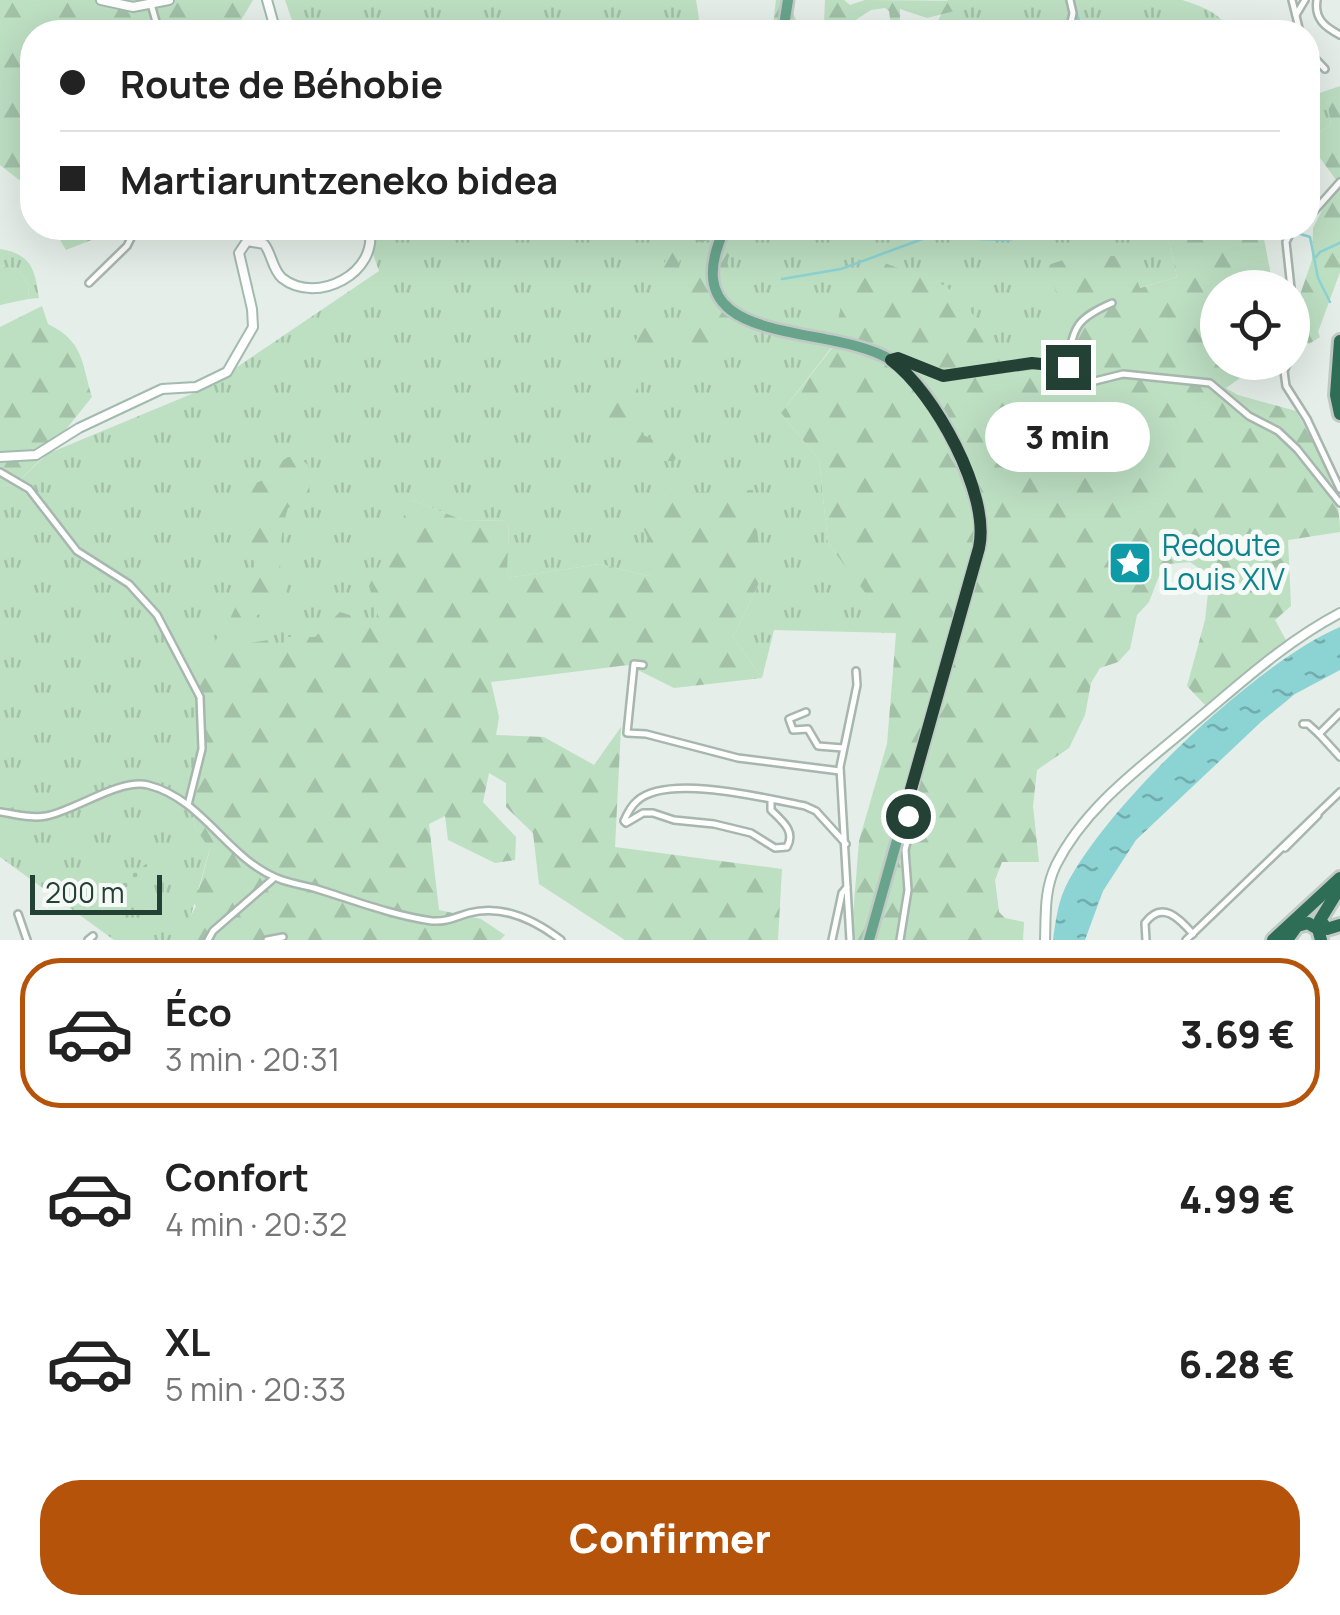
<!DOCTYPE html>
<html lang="fr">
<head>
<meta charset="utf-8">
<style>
	:root { --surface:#fff; --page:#f2f2f2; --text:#222; --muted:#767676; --line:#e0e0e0; --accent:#b45309 }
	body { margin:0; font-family:Manrope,sans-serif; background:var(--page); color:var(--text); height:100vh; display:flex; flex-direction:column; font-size:38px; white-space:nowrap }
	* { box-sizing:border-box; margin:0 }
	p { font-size:32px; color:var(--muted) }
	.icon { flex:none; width:55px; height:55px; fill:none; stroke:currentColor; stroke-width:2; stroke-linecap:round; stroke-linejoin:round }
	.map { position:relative; height:940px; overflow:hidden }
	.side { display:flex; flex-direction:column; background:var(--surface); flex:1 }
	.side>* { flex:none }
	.hud { position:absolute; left:20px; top:20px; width:1300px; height:220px; border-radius:40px; box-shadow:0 10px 40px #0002; display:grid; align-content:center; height:220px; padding:0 40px; background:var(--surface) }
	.tools { position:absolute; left:1200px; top:270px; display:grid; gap:20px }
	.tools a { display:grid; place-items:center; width:110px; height:110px; border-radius:50%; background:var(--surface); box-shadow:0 10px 40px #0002; font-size:50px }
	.scale { position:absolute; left:30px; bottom:25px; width:132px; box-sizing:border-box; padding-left:10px; border:5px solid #234134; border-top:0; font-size:28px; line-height:35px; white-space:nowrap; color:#234134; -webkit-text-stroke:8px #f5faf7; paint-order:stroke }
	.end { position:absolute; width:45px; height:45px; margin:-22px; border:12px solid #234134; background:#fff; box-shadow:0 0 0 5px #fff }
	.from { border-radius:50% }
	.bubble { position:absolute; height:70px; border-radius:35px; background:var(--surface); box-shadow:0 10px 40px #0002; font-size:32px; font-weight:800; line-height:70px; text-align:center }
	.hud b { display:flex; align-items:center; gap:35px; height:95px; font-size:38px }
	.hud b+b { border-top:2px solid var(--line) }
	.hud i { width:25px; height:25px; background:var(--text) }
	ul { padding:18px 0 0; list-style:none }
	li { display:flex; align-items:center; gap:30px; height:150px; margin:0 20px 15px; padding:0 20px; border:5px solid transparent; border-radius:40px }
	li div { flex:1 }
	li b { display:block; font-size:38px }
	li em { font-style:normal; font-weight:800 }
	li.active { border-color:var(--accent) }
	li>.icon { width:90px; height:90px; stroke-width:1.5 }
	.cta { display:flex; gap:20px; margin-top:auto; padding:20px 40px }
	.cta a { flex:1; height:115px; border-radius:40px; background:var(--accent); color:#fff; font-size:40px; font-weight:800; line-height:115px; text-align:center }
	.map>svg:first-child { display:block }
	.grass { fill:url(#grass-tufts) }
	.forest { fill:url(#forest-firs) }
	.garden { fill:url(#garden-dots) }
	.water { fill:url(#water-ripples) }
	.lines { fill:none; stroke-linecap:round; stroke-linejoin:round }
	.stream { stroke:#8cd3d4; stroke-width:2.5 }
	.street-casing { stroke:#a7b7ae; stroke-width:10 }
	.secondary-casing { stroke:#a3baaf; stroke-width:12 }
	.primary-casing { stroke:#c1cac6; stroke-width:15 }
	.highway-casing { stroke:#c1cac6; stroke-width:18 }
	.street { stroke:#fff; stroke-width:5 }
	.secondary { stroke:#fff; stroke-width:8 }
	.primary { stroke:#68a48c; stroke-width:10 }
	.highway { stroke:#2e6e57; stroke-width:12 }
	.route { stroke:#234134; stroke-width:12 }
	.labels { text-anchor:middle; stroke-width:10; stroke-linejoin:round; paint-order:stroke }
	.culture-label { font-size:30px; fill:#0d838f; stroke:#f5faf7; text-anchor:start }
</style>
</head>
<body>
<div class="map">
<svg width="1340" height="940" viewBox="0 0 1340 940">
	<defs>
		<pattern id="grass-tufts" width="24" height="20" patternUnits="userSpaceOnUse" patternTransform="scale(2.5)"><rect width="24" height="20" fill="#bddfc2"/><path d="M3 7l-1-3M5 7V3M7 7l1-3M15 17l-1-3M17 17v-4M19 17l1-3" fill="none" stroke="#a2c1a7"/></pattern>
		<pattern id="forest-firs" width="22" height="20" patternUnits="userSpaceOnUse" patternTransform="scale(2.5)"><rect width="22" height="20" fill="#bddfc2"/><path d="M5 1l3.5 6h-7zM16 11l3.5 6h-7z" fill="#a2c1a7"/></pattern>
		<pattern id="garden-dots" width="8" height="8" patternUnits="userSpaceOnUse" patternTransform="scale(2.5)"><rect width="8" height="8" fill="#bddfc2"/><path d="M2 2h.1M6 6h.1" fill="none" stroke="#a2c1a7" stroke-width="1.8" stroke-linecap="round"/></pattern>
		<pattern id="water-ripples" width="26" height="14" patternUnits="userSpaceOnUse" patternTransform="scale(2.5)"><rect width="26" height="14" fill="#8cd3d4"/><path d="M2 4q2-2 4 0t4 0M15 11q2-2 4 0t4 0" fill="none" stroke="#72adad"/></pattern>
	</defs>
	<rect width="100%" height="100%" fill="#e5eee8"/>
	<g class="grass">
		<path d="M285 0H696L701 32H296Z"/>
		<path d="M948 0H1182C1203 7 1220 12 1230 32H927L935 27Z"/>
		<path d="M1308 97 1327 100 1331 125 1308 140Z"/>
		<path d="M364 228H1166L1177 277 1139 288 1050 450 831 348 781 413 819 460 828 543 896 633 774 630 762 678 733 637 762 577 667 494 639 517 663 571 648 576 600 564 507 578 509 521 463 520 412 500 381 626 315 637 198 692 192 810 195 828 210 848 184 940H114L0 857V485L14 486 47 454 206 388 379 271Z"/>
		<path d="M0 249C31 254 35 269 39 298L28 299 29 286 18 269 0 266Z"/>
	</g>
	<g class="forest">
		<path d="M0 0H253L234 32H32V190L0 165Z"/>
		<path d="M776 0H788L800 30 815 32 824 23 825 0H844L850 5 865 0 973 1 970 7 927 18 900 9V19L906 32H892L889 11 885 8 871 10 837 32H772Z"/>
		<path d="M1340 86V272L1318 332 1320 337 1309 344 1304 341 1301 292 1312 260 1313 228 1337 181 1320 158 1308 153V140L1331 125 1327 101 1308 97Z"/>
		<path d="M53 228H122L66 250Z"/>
		<path d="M680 228H705L709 240 700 242 691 235 667 290 658 291 662 268Z"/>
		<path d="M723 228H740C731 250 718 273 734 294L760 306 747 329 750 334 747 339 715 346 663 338 655 344 647 369 628 406 632 431 653 439 654 447 659 450C668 445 673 445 679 453L674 461H665L604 437 595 422 570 426V421C583 414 585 405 596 396 605 388 618 388 628 379L627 361 654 297H660V315L670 320 680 319C696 298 687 282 696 265L704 263 711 278Z"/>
		<path d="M1166 228H1258L1264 239 1272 281 1266 287 1218 288V362L1261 363 1226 388 1238 395 1296 411C1317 449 1340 488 1340 532L1288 540 1291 606 1275 620 1286 640 1205 705 1187 686 1205 620 1210 576 1190 562 1168 564 1159 576 1149 602 1137 615 1130 649 1118 662 1100 668 1091 683 1085 715 1069 748 1037 770 1033 806 1039 862H1002L995 880 999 912 1005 918 1024 922 1023 940H851L859 841 887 744 896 634 828 543 819 460 781 413 832 348 841 306 858 274 882 262 946 286 982 324 1002 366 1042 360 1046 326 1072 327 1045 266 1066 259 1127 255 1140 288 1177 277Z"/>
		<path d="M0 266 18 269 29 286 28 299 0 305Z"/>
		<path d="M42 306 48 324C84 342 81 361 92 397L47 453 14 486 0 485V327Z"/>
		<path d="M288 457H299L308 465 310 497 288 508C283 523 281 540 280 556 278 580 293 585 279 611L257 615 243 644 269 640 279 651 288 637H315L340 612 381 625 369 586 412 500 463 520 509 521 507 578 600 564 648 576 662 570 638 516 667 494 753 490 762 577 733 637 762 678 674 688 628 665 491 682 499 717 496 735 544 737 594 765 621 727 615 847 782 869 778 940H625L539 884 533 833 506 807V783L489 773 483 802 516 837 515 860 495 863 448 840 445 816 429 824 439 910 481 919 505 935 500 940H184V929L196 906 189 898 199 889 210 849 195 828 192 810 198 692 179 655 209 650 229 621 254 567 255 561 236 554C242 537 241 497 252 486 258 480 268 480 276 476V465Z"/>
	</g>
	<path class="garden" d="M146 864 153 867C132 906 111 894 76 913L67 889C92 883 126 880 146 864Z"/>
	<path class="water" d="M1340 627V670L1295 694 1262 721 1136 840 1103 891 1085 940H1053C1055 924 1058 903 1065 888 1104 807 1258 661 1340 627Z"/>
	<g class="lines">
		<g class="stream">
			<path d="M1073 0 1082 32"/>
			<path d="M1294 232 1310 237 1318 278 1330 302"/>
			<path d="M1316 257 1320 252 1340 243"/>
			<path d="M782 279 841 269 936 234 954 231 978 239 1008 240 1042 231 1074 232 1086 228"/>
		</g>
		<defs>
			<g id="street">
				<path d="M1292 0 1300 32"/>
				<path d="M1317 0C1314 19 1325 27 1340 35"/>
				<path d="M151 4 159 32"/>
				<path d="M1296 15 1305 0"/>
				<path d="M1069 32 1073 13 1070 0"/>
				<path d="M1308 51 1325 69"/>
				<path d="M1308 218 1340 182"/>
				<path d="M1280 228 1288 235"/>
				<path d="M89 283 127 246 136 228"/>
				<path d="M1291 288 1286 242 1293 228"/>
				<path d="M1292 293 1301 332 1292 355"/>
				<path d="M893 359 898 358 943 376 1046 363 1067 367 1095 381 1123 374 1210 383 1249 416 1278 431 1297 449 1340 503"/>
				<path d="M1288 362 1284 371 1286 386 1307 419 1340 489"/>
				<path d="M1067 367C1074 328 1073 320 1112 303"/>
				<path d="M0 472 29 489 77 551 129 584 157 615 200 697 202 749 188 805"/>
				<path d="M643 665 634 664 627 733 646 734 738 758 840 771"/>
				<path d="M806 712 789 719 793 730 808 729 818 746 843 748"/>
				<path d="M1340 713 1319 734 1340 757"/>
				<path d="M1303 724H1308L1319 734"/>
				<path d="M771 802V810C782 821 796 831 787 847L775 848 751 833 714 824 674 820 653 813H643L626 823 624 821C627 814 631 806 637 801 667 773 769 799 805 806L816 811 846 844"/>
				<path d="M0 812C15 814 31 819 46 816 74 811 120 778 148 785 203 799 226 857 277 878 288 883 302 885 314 888 353 900 391 915 432 921 447 922 455 917 469 913 503 904 535 920 561 940"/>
				<path d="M1285 848 1318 815"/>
				<path d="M18 914 27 940"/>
				<path d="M88 940 93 936"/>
				<path d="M208 940 213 931 274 878"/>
				<path d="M267 940 283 937"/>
				<path d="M832 940 842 893 847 887"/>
				<path d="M850 940 840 767 857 685 856 671"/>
				<path d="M900 940 908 890 905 850 912 822 907 816"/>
				<path d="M1146 940 1145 923C1162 900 1179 918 1193 934"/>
				<path d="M1186 940 1340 792"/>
			</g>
			<g id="secondary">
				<path d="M101 0 133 7 169 0"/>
				<path d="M267 0 276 32"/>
				<path d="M0 457 36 455 79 428 162 389 196 387 227 372 253 327 252 309 239 253 247 241 264 244C272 254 272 269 282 278 317 306 380 272 369 228"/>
				<path d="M1045 940C1046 914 1044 890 1056 865 1086 805 1144 765 1193 723 1241 683 1285 642 1340 613"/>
			</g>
			<g id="primary">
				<path d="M783 32 788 0"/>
				<path d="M725 228C667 351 829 321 891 360 922 380 948 426 961 459 972 488 986 517 979 548L869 940"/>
			</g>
			<g id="highway">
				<path d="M1340 341 1336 395 1340 414"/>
				<path d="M1339 889 1320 920 1327 929 1340 925"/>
				<path d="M1273 940 1340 878"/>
				<path d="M1287 940 1297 926 1308 923 1318 929 1321 940"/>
			</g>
		</defs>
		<use href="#street" class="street-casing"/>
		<use href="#secondary" class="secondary-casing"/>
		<use href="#primary" class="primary-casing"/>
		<use href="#highway" class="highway-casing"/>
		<use href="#street" class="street"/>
		<use href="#secondary" class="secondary"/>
		<use href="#primary" class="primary"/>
		<use href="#highway" class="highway"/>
	</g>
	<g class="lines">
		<path class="route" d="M908 816 904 814 979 548C991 494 934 392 891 360L898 358 943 376 1032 363 1068 367"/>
	</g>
	<defs>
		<symbol id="sight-square" viewBox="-11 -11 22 22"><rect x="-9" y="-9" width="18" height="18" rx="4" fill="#0f9aa8" stroke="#f5faf7"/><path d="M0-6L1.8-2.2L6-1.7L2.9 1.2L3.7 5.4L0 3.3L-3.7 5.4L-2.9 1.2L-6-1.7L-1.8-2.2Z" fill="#fff"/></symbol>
	</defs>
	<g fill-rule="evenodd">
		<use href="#sight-square" x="1105" y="538" width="50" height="50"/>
	</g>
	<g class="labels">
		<g class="culture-label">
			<text x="1162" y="556">Redoute<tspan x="1162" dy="34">Louis XIV</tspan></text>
		</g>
	</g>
</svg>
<div class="tools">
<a><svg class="icon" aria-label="locate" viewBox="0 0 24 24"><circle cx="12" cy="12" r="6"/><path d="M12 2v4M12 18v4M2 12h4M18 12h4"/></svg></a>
</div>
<div class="scale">200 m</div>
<i class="end from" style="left:908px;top:816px"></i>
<i class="end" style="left:1068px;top:367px"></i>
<div class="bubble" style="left:985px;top:402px;width:165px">3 min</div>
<div class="hud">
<b><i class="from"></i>Route de Béhobie</b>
<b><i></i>Martiaruntzeneko bidea</b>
</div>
</div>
<section class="side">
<ul>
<li class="active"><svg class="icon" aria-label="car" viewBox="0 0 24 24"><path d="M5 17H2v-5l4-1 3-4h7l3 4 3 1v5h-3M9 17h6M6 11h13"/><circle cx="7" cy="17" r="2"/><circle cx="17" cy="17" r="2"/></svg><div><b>Éco</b><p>3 min · 20:31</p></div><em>3.69 €</em></li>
<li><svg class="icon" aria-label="car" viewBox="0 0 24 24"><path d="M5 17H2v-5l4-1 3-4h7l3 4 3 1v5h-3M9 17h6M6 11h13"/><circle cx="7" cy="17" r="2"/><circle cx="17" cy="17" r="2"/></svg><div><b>Confort</b><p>4 min · 20:32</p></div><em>4.99 €</em></li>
<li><svg class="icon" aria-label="car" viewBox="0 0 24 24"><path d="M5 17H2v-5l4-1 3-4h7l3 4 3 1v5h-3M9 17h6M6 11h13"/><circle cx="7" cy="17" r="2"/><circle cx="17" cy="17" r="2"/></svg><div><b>XL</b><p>5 min · 20:33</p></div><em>6.28 €</em></li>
</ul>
<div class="cta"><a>Confirmer</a></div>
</section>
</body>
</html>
